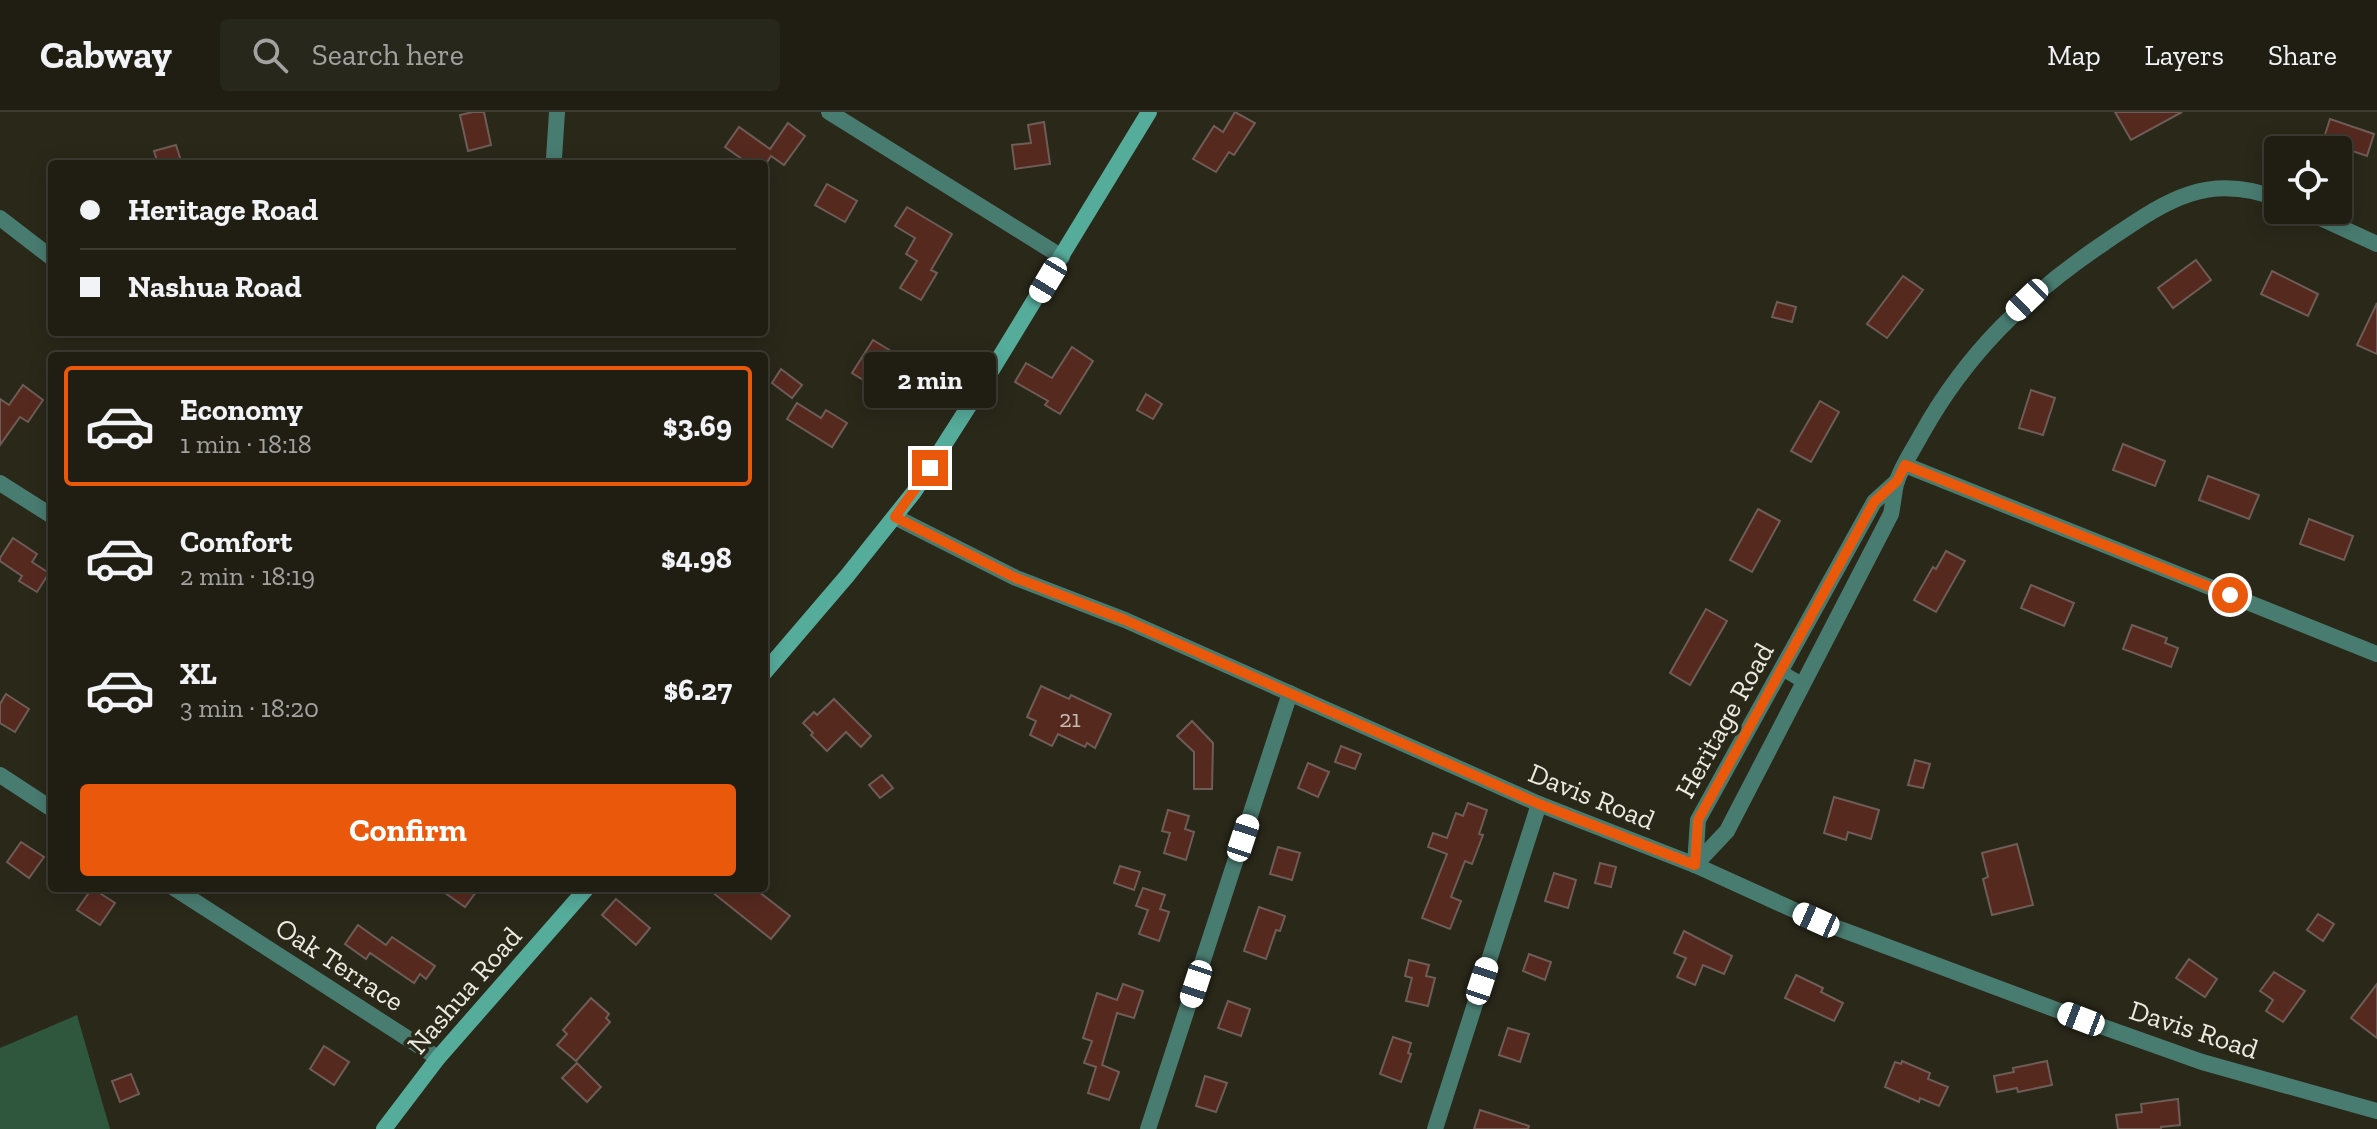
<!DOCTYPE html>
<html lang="en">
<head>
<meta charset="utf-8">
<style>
	:root { --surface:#201e13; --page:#28271c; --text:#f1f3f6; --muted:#a2a2a0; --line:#3d3c33; --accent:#ea580c }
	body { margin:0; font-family:"Zilla Slab",serif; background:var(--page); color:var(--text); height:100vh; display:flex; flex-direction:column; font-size:30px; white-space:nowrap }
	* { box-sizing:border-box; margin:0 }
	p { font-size:26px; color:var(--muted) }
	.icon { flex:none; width:44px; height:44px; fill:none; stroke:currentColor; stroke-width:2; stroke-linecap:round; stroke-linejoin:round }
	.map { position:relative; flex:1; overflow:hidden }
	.side { position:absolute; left:48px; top:240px; width:720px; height:540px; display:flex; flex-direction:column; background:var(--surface); border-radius:8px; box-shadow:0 4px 20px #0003,0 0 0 2px var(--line) }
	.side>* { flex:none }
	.hud { position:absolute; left:48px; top:48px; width:720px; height:176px; border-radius:8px; box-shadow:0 4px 20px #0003,0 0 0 2px var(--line); display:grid; align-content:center; height:176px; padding:0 32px; background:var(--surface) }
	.tools { position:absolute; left:2264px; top:24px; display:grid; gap:16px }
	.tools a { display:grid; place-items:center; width:88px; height:88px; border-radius:8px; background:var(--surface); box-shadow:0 4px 20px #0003,0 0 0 2px var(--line); font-size:40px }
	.end { position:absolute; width:36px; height:36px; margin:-18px; border:10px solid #ea580c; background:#fff; box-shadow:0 0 0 4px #fff }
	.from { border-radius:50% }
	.bubble { position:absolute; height:56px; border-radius:8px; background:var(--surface); box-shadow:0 4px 20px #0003,0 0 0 2px var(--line); font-size:26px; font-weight:800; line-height:56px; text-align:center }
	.car { position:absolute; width:24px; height:48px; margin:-24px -12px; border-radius:10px; box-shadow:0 0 6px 2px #0007; background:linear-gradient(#fff 24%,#345 0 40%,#fff 0 76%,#345 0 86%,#fff 0) }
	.hud b { display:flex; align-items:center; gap:28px; height:76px; font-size:30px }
	.hud b+b { border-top:2px solid var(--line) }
	.hud i { width:20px; height:20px; background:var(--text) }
	ul { padding:14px 0 0; list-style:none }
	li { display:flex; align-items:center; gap:24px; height:120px; margin:0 16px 12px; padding:0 16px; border:4px solid transparent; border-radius:8px }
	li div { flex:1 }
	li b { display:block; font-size:30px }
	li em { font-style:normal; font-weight:800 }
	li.selected { border-color:var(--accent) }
	li>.icon { width:72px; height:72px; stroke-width:1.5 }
	.button { display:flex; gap:16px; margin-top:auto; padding:16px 32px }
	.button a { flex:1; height:92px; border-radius:8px; background:var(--accent); color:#fff; font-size:32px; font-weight:800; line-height:92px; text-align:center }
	header { display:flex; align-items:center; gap:48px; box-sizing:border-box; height:112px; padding:0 40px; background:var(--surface); border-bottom:2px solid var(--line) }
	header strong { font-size:38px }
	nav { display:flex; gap:44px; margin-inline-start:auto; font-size:28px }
	.search { width:560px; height:72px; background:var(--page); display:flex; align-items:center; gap:20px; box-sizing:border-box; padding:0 28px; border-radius:8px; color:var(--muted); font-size:30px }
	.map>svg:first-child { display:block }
	.green { fill:#2e573d }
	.building { fill:#56291f; stroke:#6e5c57; stroke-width:2 }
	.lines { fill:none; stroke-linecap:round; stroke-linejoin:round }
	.lane { stroke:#497c71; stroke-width:11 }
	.street { stroke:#497c71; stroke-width:16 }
	.secondary { stroke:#56ac9b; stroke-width:16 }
	.route { stroke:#ea580c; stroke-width:10 }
	.labels { text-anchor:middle; stroke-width:7; stroke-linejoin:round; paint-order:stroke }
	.number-label { font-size:24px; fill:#c6bab0 }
	.street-label { font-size:28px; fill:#ecebe1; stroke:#2a2819 }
</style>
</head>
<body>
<header>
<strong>Cabway</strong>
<div class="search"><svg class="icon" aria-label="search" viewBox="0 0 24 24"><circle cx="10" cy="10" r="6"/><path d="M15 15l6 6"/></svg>Search here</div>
<nav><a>Map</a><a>Layers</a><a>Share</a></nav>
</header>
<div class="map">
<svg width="2377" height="1017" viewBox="0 0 2377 1017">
	<rect width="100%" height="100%" fill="#2a2819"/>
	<path class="green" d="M77 903 110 1017H0V936Z"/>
	<g class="building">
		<path d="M473 0H484L491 33 468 39 460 3Z"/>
		<path d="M1235 0 1255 11 1234 43 1229 40 1216 60 1193 47 1214 14 1223 20Z"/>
		<path d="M2115 0H2182L2131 28Z"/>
		<path d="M2330 7 2374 22 2367 44 2323 29Z"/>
		<path d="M1044 10 1050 52 1015 57 1012 33 1031 31 1028 13Z"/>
		<path d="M788 11 805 24 784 53 771 44 766 52H749L725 35 739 15 770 37Z"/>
		<path d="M176 33 182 52H158L154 39Z"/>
		<path d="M827 72 857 89 845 110 815 93Z"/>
		<path d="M907 95 952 122 931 158 937 161 921 188 900 176 917 149 906 142 915 126 895 114Z"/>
		<path d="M2196 148 2211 168 2173 196 2158 176Z"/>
		<path d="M2272 159 2318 182 2308 204 2261 182Z"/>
		<path d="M1903 164 1923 178 1887 226 1867 212Z"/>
		<path d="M1777 190 1796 195 1792 210 1772 205Z"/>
		<path d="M2377 191V242L2357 233Z"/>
		<path d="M873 228 896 242 885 260 891 263 881 279 852 261Z"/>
		<path d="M1072 235 1093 249 1060 302 1045 293 1048 289 1015 270 1026 251 1052 266Z"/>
		<path d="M781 257 802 273 792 286 772 271Z"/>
		<path d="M23 273 43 288 28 310 20 305 0 333V287L9 293Z"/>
		<path d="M2031 278 2055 286 2043 323 2019 316Z"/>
		<path d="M1146 282 1162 292 1153 307 1137 298Z"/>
		<path d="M1820 289 1839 300 1811 350 1791 339Z"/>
		<path d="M797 291 821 306 826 298 847 311 832 335 787 307Z"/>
		<path d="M2123 332 2165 349 2155 374 2113 358Z"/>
		<path d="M2208 364 2259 383 2249 407 2199 388Z"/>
		<path d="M1758 397 1780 409 1752 460 1730 448Z"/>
		<path d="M2309 407 2353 424 2344 448 2300 432Z"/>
		<path d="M13 426 37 442 32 450 49 461 37 480 19 469 22 464 0 449V446Z"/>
		<path d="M1946 439 1965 449 1936 500 1914 488 1933 455 1936 457Z"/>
		<path d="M2031 473 2074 491 2064 514 2021 496Z"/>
		<path d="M1706 497 1727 509 1690 573 1670 561Z"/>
		<path d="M2132 513 2167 526 2165 531 2178 536 2171 555 2123 537Z"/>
		<path d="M1041 574 1069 587 1071 583 1111 602 1095 636 1087 631 1085 635 1058 622 1052 634 1030 623 1036 609 1027 605Z"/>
		<path d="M6 582 29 597 15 620 0 611V592Z"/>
		<path d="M834 587 871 624 861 635 846 620 827 639 811 623 813 621 803 611 814 600 817 603Z"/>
		<path d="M1192 609 1213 631 1212 677H1194V640L1177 624Z"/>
		<path d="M1341 634 1361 642 1355 657 1335 650Z"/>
		<path d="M1915 648 1930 652 1923 676 1908 673Z"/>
		<path d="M1308 651 1329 660 1318 685 1298 676Z"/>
		<path d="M882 663 893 676 880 686 869 673Z"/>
		<path d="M1834 685 1879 698 1871 727 1848 720 1846 728 1824 721Z"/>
		<path d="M1468 691 1487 698 1479 722 1483 723 1472 752 1465 749 1451 785 1461 789 1450 817 1422 806 1447 742 1428 735 1433 721 1447 726 1456 701 1463 704Z"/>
		<path d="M1168 698 1189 704 1185 717 1194 720 1186 748 1164 741 1170 721 1162 719Z"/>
		<path d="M21 730 44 745 29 766 7 750Z"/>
		<path d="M2017 732 2033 793 1992 803 1983 767 1988 765 1982 741Z"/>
		<path d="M1278 735 1300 741 1292 768 1270 762Z"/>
		<path d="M1600 751 1616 755 1611 775 1595 771Z"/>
		<path d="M1120 754 1140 760 1134 778 1114 771Z"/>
		<path d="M1554 761 1576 768 1568 796 1545 789Z"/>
		<path d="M92 776 115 791 100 813 77 798Z"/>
		<path d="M438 776H479L465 795Z"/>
		<path d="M707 776H754L790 804 771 827Z"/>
		<path d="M1143 776 1165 783 1160 797 1169 800 1159 829 1139 822 1148 798 1136 794Z"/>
		<path d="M616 787 650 816 636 833 602 803Z"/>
		<path d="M1259 795 1285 804 1280 819 1276 818 1266 847 1244 839Z"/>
		<path d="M2318 802 2334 812 2323 829 2307 818Z"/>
		<path d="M358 813 386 833 392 825 435 854 426 867 420 862 414 871 370 841 366 847 345 832Z"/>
		<path d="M1684 819 1732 844 1724 862 1703 853 1695 873 1677 865 1686 846 1674 841Z"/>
		<path d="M1529 842 1551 850 1545 868 1523 859Z"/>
		<path d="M2189 847 2217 867 2205 885 2176 866Z"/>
		<path d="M1409 848 1429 853 1426 864 1435 866 1428 894 1406 889 1412 866 1405 864Z"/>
		<path d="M2274 860 2305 879 2283 910 2266 899 2273 888 2260 879Z"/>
		<path d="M1796 863 1823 876 1821 880 1843 891 1834 909 1785 886Z"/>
		<path d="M1123 872 1143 879 1134 906 1117 901 1102 953 1119 960 1109 988 1088 981 1096 955 1084 951 1092 929 1083 926 1097 881 1117 888Z"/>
		<path d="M2377 872V926L2351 906Z"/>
		<path d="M591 886 609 902 606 906 610 910 576 949 557 933 567 922 563 918Z"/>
		<path d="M1228 889 1250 897 1241 924 1218 916Z"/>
		<path d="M1508 916 1529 922 1520 950 1499 943Z"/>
		<path d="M1393 925 1411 931 1408 941 1411 942 1401 970 1380 962Z"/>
		<path d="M324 934 349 950 334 973 310 957Z"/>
		<path d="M1902 949 1930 961 1928 967 1948 975 1939 994 1920 986 1919 990 1885 975 1895 950 1901 952Z"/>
		<path d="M2047 949 2052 973 2018 980 2017 976 1997 980 1994 964 2014 960 2013 956Z"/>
		<path d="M577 951 601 975 587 990 562 966Z"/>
		<path d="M131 962 139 982 120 990 112 969Z"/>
		<path d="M1205 964 1227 971 1216 1000 1196 994Z"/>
		<path d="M2178 987 2180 1013 2161 1015V1017H2118L2116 1003 2142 1000 2141 992Z"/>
		<path d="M1480 998 1529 1014 1528 1017H1474Z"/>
	</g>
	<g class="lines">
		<path class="lane" d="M1781 558 1803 571"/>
		<g class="street">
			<path d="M829 0 1062 145"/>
			<path d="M554 46 557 0"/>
			<path d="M2303 98 2377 132"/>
			<path d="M0 106 52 146"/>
			<path d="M1905 353 2377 542"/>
			<path d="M0 371 52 404"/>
			<path d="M895 405 1016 466 1125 508 1539 692 1695 753 1816 808 2081 907 2202 950 2377 999"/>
			<path d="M0 663 52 697"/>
			<path d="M1695 753 1727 719 1891 402C1893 392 1894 381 1896 372 1901 355 1913 338 1921 323 1967 240 2027 183 2104 131 2162 92 2205 58 2278 87"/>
			<path d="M1695 753 1698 708 1874 390 1897 369"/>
			<path d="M174 776 438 946"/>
			<path d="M1148 1017 1290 581"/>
			<path d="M1435 1017 1539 692"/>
		</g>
		<g class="secondary">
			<path d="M764 561 847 464 914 380 990 261 1149 0"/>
			<path d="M384 1017 438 946 587 776"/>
		</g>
	</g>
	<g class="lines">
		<path class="route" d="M930 356 895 405 1016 466 1125 508 1539 692 1695 753 1698 708 1874 390 1897 369 1905 353 2230 483"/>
	</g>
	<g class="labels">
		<g class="number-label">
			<text x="1070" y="615">21</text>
		</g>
		<g class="street-label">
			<text transform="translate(1724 608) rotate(-61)" y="10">Heritage Road</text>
			<text transform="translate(1592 684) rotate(22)" y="10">Davis Road</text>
			<text transform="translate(340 852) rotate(33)" y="10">Oak Terrace</text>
			<text transform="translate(464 878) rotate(-49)" y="10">Nashua Road</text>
			<text transform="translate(2194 917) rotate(18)" y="10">Davis Road</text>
		</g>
	</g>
</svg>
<div class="tools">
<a><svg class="icon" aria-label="locate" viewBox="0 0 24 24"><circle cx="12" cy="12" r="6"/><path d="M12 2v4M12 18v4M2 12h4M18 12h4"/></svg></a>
</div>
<i class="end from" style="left:2230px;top:483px"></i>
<i class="end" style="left:930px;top:356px"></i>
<div class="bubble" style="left:864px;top:240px;width:132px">2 min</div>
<i class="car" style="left:1048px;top:168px;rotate:211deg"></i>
<i class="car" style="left:2027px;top:188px;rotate:226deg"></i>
<i class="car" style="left:1243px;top:726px;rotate:18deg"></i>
<i class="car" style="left:1816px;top:808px;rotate:294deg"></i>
<i class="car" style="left:1482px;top:869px;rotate:18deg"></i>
<i class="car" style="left:1196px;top:872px;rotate:198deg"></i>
<i class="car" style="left:2081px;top:907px;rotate:291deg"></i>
<div class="hud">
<b><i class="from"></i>Heritage Road</b>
<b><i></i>Nashua Road</b>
</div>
<section class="side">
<ul>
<li class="selected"><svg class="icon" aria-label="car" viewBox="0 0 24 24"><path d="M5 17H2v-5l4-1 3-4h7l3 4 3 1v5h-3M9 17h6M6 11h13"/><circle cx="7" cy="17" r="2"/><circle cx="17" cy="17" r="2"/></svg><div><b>Economy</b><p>1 min · 18:18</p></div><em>$3.69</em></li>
<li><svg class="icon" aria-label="car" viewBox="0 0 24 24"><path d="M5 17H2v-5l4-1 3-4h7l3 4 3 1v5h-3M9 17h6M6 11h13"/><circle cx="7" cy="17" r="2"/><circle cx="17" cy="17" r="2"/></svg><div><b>Comfort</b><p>2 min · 18:19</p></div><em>$4.98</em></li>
<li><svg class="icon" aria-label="car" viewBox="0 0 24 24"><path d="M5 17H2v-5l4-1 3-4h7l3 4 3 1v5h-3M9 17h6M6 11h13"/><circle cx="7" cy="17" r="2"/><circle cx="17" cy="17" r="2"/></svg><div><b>XL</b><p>3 min · 18:20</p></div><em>$6.27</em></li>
</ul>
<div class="button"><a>Confirm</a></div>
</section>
</div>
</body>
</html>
